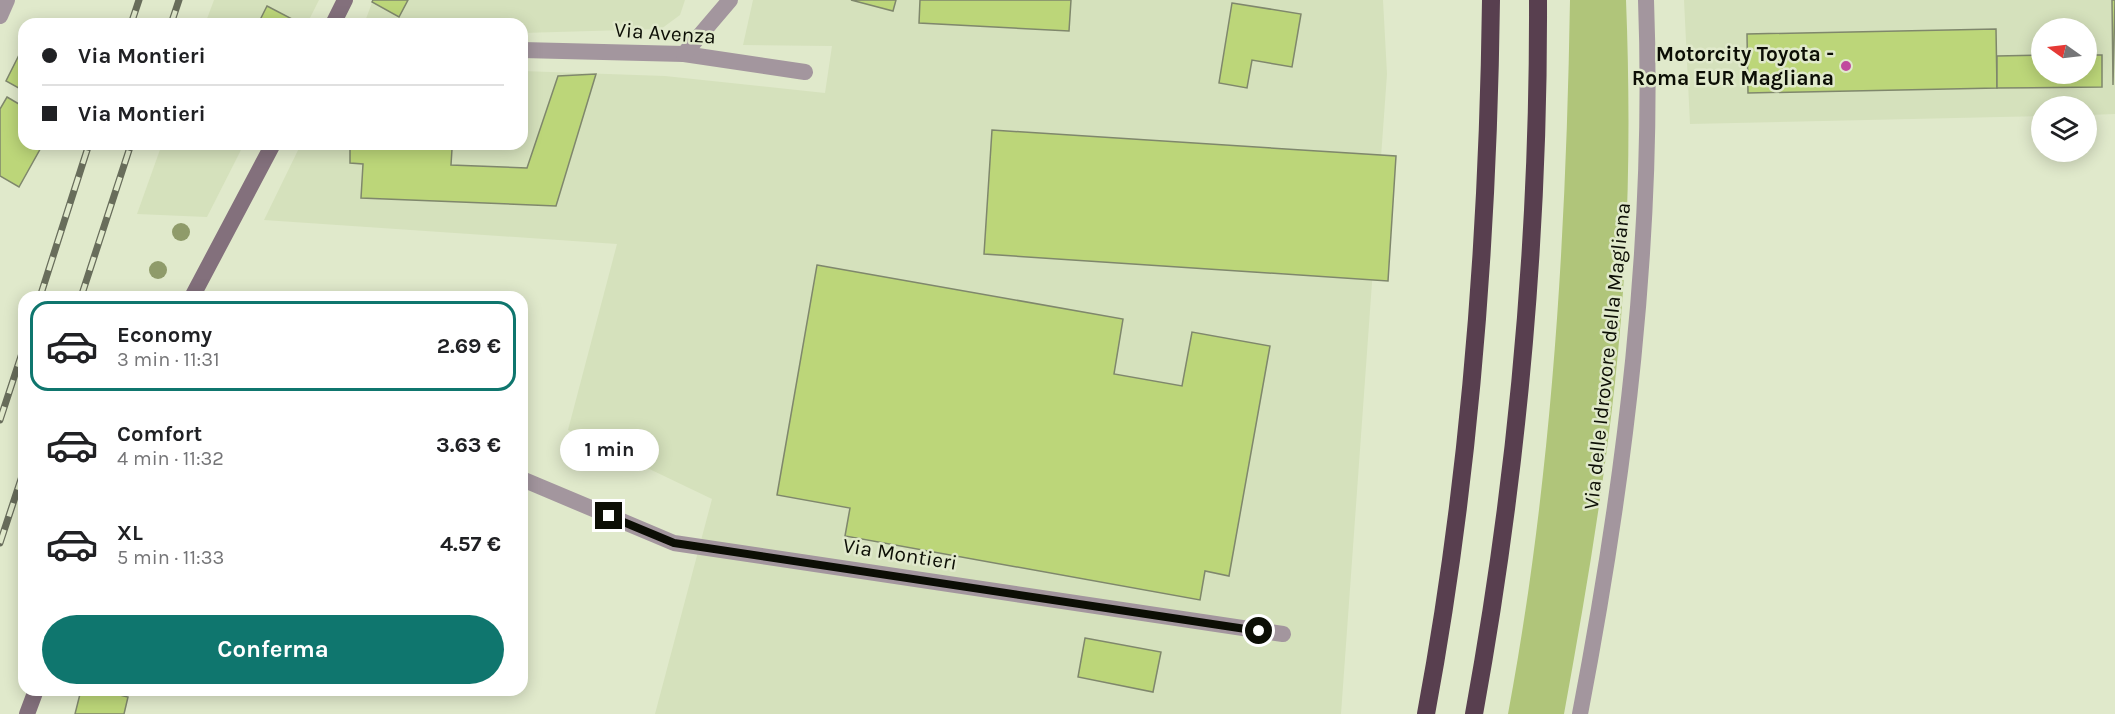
<!DOCTYPE html>
<html lang="it">
<head>
<meta charset="utf-8">
<style>
	:root { --surface:#fff; --page:#f2f2f2; --text:#202124; --muted:#757577; --line:#e0e0e0; --accent:#0f766e }
	body { margin:0; font-family:Karla,sans-serif; background:var(--page); color:var(--text); height:100vh; display:flex; flex-direction:column; font-size:22px; white-space:nowrap }
	* { box-sizing:border-box; margin:0 }
	p { font-size:20px; color:var(--muted) }
	.icon { flex:none; width:33px; height:33px; fill:none; stroke:currentColor; stroke-width:2; stroke-linecap:round; stroke-linejoin:round }
	.map { position:relative; flex:1; overflow:hidden }
	.drawer { position:absolute; left:18px; top:291px; width:510px; height:405px; display:flex; flex-direction:column; background:var(--surface); border-radius:18px; box-shadow:0 3px 15px #0003 }
	.drawer>* { flex:none }
	.guide { position:absolute; left:18px; top:18px; width:510px; height:132px; border-radius:18px; box-shadow:0 3px 15px #0003; display:grid; align-content:center; height:132px; padding:0 24px; background:var(--surface) }
	.needle { width:39px; rotate:284deg }
	.tools { position:absolute; left:2031px; top:18px; display:grid; gap:12px }
	.tools a { display:grid; place-items:center; width:66px; height:66px; border-radius:50%; background:var(--surface); box-shadow:0 3px 15px #0003; font-size:30px }
	.end { position:absolute; width:27px; height:27px; margin:-14px; border:8px solid #0c0e05; background:#fff; box-shadow:0 0 0 3px #fff }
	.from { border-radius:50% }
	.bubble { position:absolute; height:42px; border-radius:21px; background:var(--surface); box-shadow:0 3px 15px #0003; font-size:20px; font-weight:700; line-height:42px; text-align:center }
	.guide b { display:flex; align-items:center; gap:21px; height:57px; font-size:22px }
	.guide b+b { border-top:2px solid var(--line) }
	.guide i { width:15px; height:15px; background:var(--text) }
	ul { padding:10px 0 0; list-style:none }
	li { display:flex; align-items:center; gap:18px; height:90px; margin:0 12px 9px; padding:0 12px; border:3px solid transparent; border-radius:18px }
	li div { flex:1 }
	li b { display:block; font-size:22px }
	li em { font-style:normal; font-weight:700 }
	li.on { border-color:var(--accent) }
	li>.icon { width:54px; height:54px; stroke-width:1.5 }
	.primary-button { display:flex; gap:12px; margin-top:auto; padding:12px 24px }
	.primary-button a { flex:1; height:69px; border-radius:36px; background:var(--accent); color:#fff; font-size:24px; font-weight:700; line-height:69px; text-align:center }
	.map>svg:first-child { display:block }
	.built { fill:#d5e1bc; fill-rule:evenodd }
	.green { fill:#b0c57a }
	.building { fill:#bcd679; stroke:#7f876c; stroke-width:1.5 }
	.lines { fill:none; stroke-linecap:round; stroke-linejoin:round }
	.minor { stroke:#a3969e; stroke-width:16 }
	.secondary { stroke:#83707c; stroke-width:16 }
	.motorway { stroke:#583f4f; stroke-width:18 }
	.rail-casing { stroke:#686d5b; stroke-width:7 }
	.rail { stroke:#e0e9cb; stroke-width:4.5; stroke-dasharray:14; stroke-linecap:butt }
	.tree { fill:#8f9b6a }
	.route { stroke:#0c0e05; stroke-width:8 }
	.poi-dot { fill:#c1499e; stroke:#e0e9cb; stroke-width:2 }
	.labels { text-anchor:middle; stroke-width:5; stroke-linejoin:round; paint-order:stroke }
	.street-label { font-size:21px; fill:#0c0e05; stroke:#e0e9cb }
	.poi-label { font-size:21px; font-weight:bold; fill:#0c0e05; stroke:#e0e9cb; text-anchor:end }
</style>
</head>
<body>
<div class="map">
<svg width="2115" height="714" viewBox="0 0 2115 714">
	<rect width="100%" height="100%" fill="#e0e9cb"/>
	<g class="built">
		<path d="M214 0H319L307 24H205Z"/>
		<path d="M373 0H685L680 15 661 29 522 33V24H364Z"/>
		<path d="M753 0H1383L1387 74 1341 714H655L712 499 568 430 617 244 264 220 301 144H522V71L665 76 825 93 832 46 743 45Z"/>
		<path d="M1684 0H2115V114L2087 115 2086 106H2042L2041 116 1690 124ZM2042 28H2086V74H2042Z"/>
		<path d="M162 144H244L207 217 137 214Z"/>
	</g>
	<path class="green" d="M1570 0H1626C1631 127 1629 255 1615 382 1603 493 1584 604 1564 714H1508C1552 478 1566 240 1570 0Z"/>
	<g class="building">
		<path d="M373 0H408L399 17 372 2Z"/>
		<path d="M851 0H896L893 11Z"/>
		<path d="M920 0H1071L1069 31 919 23Z"/>
		<path d="M2112 0H2115L2113 85Z"/>
		<path d="M1232 3 1301 14 1292 67 1252 60 1247 88 1219 83Z"/>
		<path d="M267 6 296 21 295 24H258Z"/>
		<path d="M1996 29 1997 88 1748 93 1747 34Z"/>
		<path d="M24 45V91L6 81Z"/>
		<path d="M2042 55V74H2086V55H2102V87L1997 88V56Z"/>
		<path d="M596 74 556 206 361 198 363 164 350 163V144H413V148L452 149 451 165 527 168 558 76Z"/>
		<path d="M7 97 24 107V144H43L19 187 0 176V109Z"/>
		<path d="M992 130 1396 156 1388 281 984 254Z"/>
		<path d="M817 265 1123 319 1114 374 1182 386 1192 332 1270 346 1229 576 1205 571 1200 600 845 536 850 508 777 495Z"/>
		<path d="M1085 638 1161 652 1153 692 1078 677Z"/>
		<path d="M81 690H99L128 697 124 714H75Z"/>
	</g>
	<g class="lines">
		<g class="minor">
			<path d="M0 16 7 0"/>
			<path d="M522 50 684 54 805 72"/>
			<path d="M684 54 730 0"/>
			<path d="M522 479 674 543 1283 634"/>
			<path d="M1580 714C1625 479 1655 240 1646 0"/>
		</g>
		<g class="secondary">
			<path d="M333 24 345 0"/>
			<path d="M192 297 273 144"/>
			<path d="M27 714 36 690"/>
		</g>
		<g class="motorway">
			<path d="M1426 714C1470 478 1488 240 1491 0"/>
			<path d="M1474 714C1517 478 1539 240 1538 0"/>
		</g>
		<defs>
			<g id="rail">
				<path d="M131 24 139 0"/>
				<path d="M171 24 179 0"/>
				<path d="M40 297 89 144"/>
				<path d="M81 297 131 144"/>
				<path d="M0 420 24 347"/>
				<path d="M0 543 24 470"/>
			</g>
		</defs>
		<use href="#rail" class="rail-casing"/>
		<use href="#rail" class="rail"/>
	</g>
	<g class="tree">
		<circle cx="181" cy="232" r="9"/>
		<circle cx="158" cy="270" r="9"/>
	</g>
	<g class="lines">
		<path class="route" d="M609 516 674 543 1259 631"/>
	</g>
	<circle class="poi-dot" cx="1846" cy="66" r="6"/>
	<g class="labels">
		<g class="street-label">
			<text transform="translate(665 33) rotate(4)" y="7">Via Avenza</text>
			<text transform="translate(1607 356) rotate(-84)" y="7">Via delle Idrovore della Magliana</text>
			<text transform="translate(900 554) rotate(9)" y="7">Via Montieri</text>
		</g>
		<g class="poi-label">
			<text x="1834" y="61">Motorcity Toyota -<tspan x="1834" dy="24">Roma EUR Magliana</tspan></text>
		</g>
	</g>
</svg>
<div class="tools">
<a><svg class="needle" viewBox="-14 -14 28 28"><path d="M0-13l5 13h-10z" fill="#e53935"/><path d="M0 13l5-13h-10z" fill="#757577"/></svg></a>
<a><svg class="icon" aria-label="layers" viewBox="0 0 24 24"><path d="M12 4l9 5-9 5-9-5zM3 14l9 5 9-5"/></svg></a>
</div>
<i class="end from" style="left:1259px;top:631px"></i>
<i class="end" style="left:609px;top:516px"></i>
<div class="bubble" style="left:560px;top:429px;width:99px">1 min</div>
<div class="guide">
<b><i class="from"></i>Via Montieri</b>
<b><i></i>Via Montieri</b>
</div>
<section class="drawer">
<ul>
<li class="on"><svg class="icon" aria-label="car" viewBox="0 0 24 24"><path d="M5 17H2v-5l4-1 3-4h7l3 4 3 1v5h-3M9 17h6M6 11h13"/><circle cx="7" cy="17" r="2"/><circle cx="17" cy="17" r="2"/></svg><div><b>Economy</b><p>3 min · 11:31</p></div><em>2.69 €</em></li>
<li><svg class="icon" aria-label="car" viewBox="0 0 24 24"><path d="M5 17H2v-5l4-1 3-4h7l3 4 3 1v5h-3M9 17h6M6 11h13"/><circle cx="7" cy="17" r="2"/><circle cx="17" cy="17" r="2"/></svg><div><b>Comfort</b><p>4 min · 11:32</p></div><em>3.63 €</em></li>
<li><svg class="icon" aria-label="car" viewBox="0 0 24 24"><path d="M5 17H2v-5l4-1 3-4h7l3 4 3 1v5h-3M9 17h6M6 11h13"/><circle cx="7" cy="17" r="2"/><circle cx="17" cy="17" r="2"/></svg><div><b>XL</b><p>5 min · 11:33</p></div><em>4.57 €</em></li>
</ul>
<div class="primary-button"><a>Conferma</a></div>
</section>
</div>
</body>
</html>
